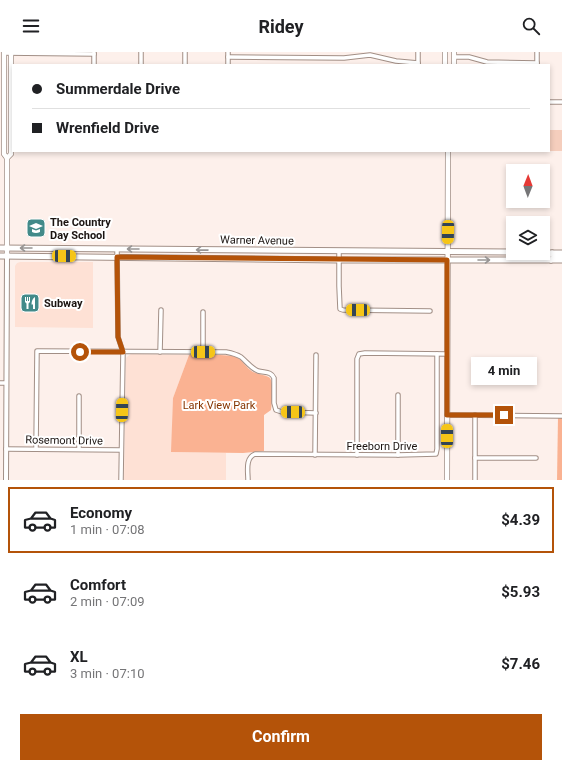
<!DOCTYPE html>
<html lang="en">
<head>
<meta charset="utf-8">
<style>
	:root { --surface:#fff; --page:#f6f6f6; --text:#202124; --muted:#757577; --line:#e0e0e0; --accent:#b45309 }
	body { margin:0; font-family:Roboto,sans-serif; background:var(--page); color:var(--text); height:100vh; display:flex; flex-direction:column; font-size:15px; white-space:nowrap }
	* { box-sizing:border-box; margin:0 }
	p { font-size:13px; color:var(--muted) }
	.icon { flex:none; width:22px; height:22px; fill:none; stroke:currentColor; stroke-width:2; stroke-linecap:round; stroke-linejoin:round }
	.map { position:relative; height:428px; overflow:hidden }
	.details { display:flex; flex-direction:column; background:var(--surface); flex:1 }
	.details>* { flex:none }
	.hud { position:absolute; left:12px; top:12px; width:538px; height:88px; border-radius:0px; box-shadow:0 2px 6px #0003; display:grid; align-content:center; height:88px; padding:0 20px; background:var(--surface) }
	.needle { width:26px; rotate:1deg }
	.controls { position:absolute; left:506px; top:112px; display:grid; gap:8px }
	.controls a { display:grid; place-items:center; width:44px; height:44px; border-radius:0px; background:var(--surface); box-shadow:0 2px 6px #0003; font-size:20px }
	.end { position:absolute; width:18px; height:18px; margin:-9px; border:5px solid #b45309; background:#fff; box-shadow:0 0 0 2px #fff }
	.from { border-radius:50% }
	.bubble { position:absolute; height:28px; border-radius:0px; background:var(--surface); box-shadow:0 2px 6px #0003; font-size:13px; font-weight:700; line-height:28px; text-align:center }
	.car { position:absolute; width:12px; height:24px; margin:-12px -6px; border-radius:5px; box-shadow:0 0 3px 1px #0007; background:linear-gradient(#f5c518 24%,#345 0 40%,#f5c518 0 76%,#345 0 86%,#f5c518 0) }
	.hud b { display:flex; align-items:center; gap:14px; height:38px; font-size:15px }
	.hud b+b { border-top:1px solid var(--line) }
	.hud i { width:10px; height:10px; background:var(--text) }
	ul { padding:7px 0 0; list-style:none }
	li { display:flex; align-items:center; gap:12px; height:66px; margin:0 8px 6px; padding:0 12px; border:2px solid transparent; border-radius:0px }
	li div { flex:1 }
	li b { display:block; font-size:15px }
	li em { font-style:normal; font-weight:700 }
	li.current { border-color:var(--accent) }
	li>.icon { width:36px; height:36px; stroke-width:1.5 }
	.button { display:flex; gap:8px; margin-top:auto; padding:8px 20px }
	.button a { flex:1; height:46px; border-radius:0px; background:var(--accent); color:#fff; font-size:16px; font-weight:700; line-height:46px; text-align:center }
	header { display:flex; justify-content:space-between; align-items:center; height:52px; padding:0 20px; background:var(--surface); font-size:18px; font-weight:700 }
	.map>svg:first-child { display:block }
	.built { fill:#fee1d5 }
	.green { fill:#fab292 }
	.water { fill:#f5cebd }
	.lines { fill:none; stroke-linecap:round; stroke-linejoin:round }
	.minor-casing { stroke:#a28f86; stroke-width:5.5 }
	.tertiary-casing { stroke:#a28f86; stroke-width:6 }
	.secondary-casing { stroke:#a28f86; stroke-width:6 }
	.primary-casing { stroke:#a28f86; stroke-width:7 }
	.minor { stroke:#fff; stroke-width:3.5 }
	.tertiary { stroke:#fff; stroke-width:4 }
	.secondary { stroke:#fff; stroke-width:4.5 }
	.primary { stroke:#fff; stroke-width:5 }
	.oneway { stroke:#989594 }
	.route { stroke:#b45309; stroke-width:5 }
	.labels { text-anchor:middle; stroke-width:4; stroke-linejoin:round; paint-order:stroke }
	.poi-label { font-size:11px; font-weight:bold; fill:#1b1411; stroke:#fff; text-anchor:start }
	.street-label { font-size:11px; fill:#1b1411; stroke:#fff }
	.park-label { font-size:11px; fill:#853400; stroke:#fff }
</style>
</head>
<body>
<header><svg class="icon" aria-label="menu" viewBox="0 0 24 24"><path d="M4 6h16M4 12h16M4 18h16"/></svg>Ridey<svg class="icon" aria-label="search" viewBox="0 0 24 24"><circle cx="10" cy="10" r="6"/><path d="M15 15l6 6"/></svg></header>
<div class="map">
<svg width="562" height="428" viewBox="0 0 562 428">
	<rect width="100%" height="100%" fill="#fdf0eb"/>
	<g class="built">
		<path d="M20 210H93V276L15 275V214L17 211Z"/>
		<path d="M131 302 189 303 173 346 172 400 226 401V428H124L126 306 128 304Z"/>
	</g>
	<g class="green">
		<path d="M189 303C200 303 227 302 236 305 243 308 246 316 253 320 257 322 267 323 270 326 274 332 272 351 271 358L264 363V399L243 401 171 400 173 346Z"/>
		<path d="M558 364H562V428H557Z"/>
	</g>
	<path class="water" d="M549 78H562V99H523H549Z"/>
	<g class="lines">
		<defs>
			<g id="minor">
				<path d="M4 1 94 2"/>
				<path d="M228 5 344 6 370 3 396 9 418 11"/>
				<path d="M454 5H469L487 10 537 11"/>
				<path d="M94 13V1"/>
				<path d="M141 13V0"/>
				<path d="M185 13V0"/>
				<path d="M228 13V0"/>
				<path d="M418 13V0"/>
				<path d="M537 13V0"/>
				<path d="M549 50H562"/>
				<path d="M117 197 118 285 123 300 121 428"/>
				<path d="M339 199V234L340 257 343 258 430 259"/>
				<path d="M203 260V300"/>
				<path d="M160 300 161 258"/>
				<path d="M0 331H6"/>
				<path d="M447 363 562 364"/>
				<path d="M475 363V428"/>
				<path d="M6 397 121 398"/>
				<path d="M36 397 37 299 226 300C231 301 236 302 241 305 247 310 251 316 258 319 265 321 271 319 274 326V351L276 358 282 360 316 361"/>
				<path d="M79 397V344"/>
				<path d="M315 403 316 303"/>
				<path d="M357 403V307L359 302 365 301 447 302"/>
				<path d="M398 403V343"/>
				<path d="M475 406H536"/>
				<path d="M248 428C248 419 245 406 255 402L398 403 436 402 437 397V302"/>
			</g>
			<path id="tertiary" d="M6 428 7 204"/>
			<g id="secondary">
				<path d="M4 0V102L7 106"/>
				<path d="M445 0V13"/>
				<path d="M454 13V0"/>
				<path d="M7 204V106L11 102V0"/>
				<path d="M447 428 448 99"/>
			</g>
			<g id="primary">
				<path d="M0 196 513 200"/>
				<path d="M543 201H562"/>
				<path d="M0 204 339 208H562"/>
				<path d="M540 205H545L552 201"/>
				<path d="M551 208 555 204 562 205"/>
			</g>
		</defs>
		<use href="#minor" class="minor-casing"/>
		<use href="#tertiary" class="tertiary-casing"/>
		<use href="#secondary" class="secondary-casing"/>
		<use href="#primary" class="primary-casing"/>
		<use href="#minor" class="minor"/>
		<use href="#tertiary" class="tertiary"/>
		<use href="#secondary" class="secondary"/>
		<use href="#primary" class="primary"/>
	</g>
	<defs><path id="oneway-shaft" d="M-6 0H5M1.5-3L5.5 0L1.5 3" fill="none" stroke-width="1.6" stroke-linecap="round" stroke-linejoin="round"/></defs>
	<g class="oneway">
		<use href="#oneway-shaft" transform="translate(26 196) rotate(-180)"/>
		<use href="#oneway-shaft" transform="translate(133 197) rotate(-180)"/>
		<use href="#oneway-shaft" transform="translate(202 198) rotate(-179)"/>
		<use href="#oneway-shaft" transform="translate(484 208)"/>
	</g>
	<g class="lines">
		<path class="route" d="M80 300H123L118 285 117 205 447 208V363H504"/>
	</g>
	<defs>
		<symbol id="school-square" viewBox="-11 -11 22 22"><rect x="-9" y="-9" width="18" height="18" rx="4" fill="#428a89" stroke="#fff"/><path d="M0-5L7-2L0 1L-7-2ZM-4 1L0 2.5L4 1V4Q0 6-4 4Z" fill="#fff"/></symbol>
		<symbol id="restaurant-square" viewBox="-11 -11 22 22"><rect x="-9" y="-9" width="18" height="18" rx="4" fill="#428a89" stroke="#fff"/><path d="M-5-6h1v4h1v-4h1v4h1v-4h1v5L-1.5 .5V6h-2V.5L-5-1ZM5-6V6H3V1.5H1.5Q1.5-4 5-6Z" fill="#fff"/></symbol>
	</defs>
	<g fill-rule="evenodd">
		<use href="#school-square" x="25" y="165" width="22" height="22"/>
		<use href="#restaurant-square" x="19" y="240" width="22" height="22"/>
	</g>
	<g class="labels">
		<g class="poi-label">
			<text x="50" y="174">The Country<tspan x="50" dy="13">Day School</tspan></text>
			<text x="44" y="255">Subway</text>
		</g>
		<g class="street-label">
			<text transform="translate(257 188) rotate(1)" y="4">Warner Avenue</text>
			<text transform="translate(64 388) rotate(1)" y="4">Rosemont Drive</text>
			<text x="382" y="398">Freeborn Drive</text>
		</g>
		<g class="park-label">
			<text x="219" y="357">Lark View Park</text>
		</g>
	</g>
</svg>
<div class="controls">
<a><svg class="needle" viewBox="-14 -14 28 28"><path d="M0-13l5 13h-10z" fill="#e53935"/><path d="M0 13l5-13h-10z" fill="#757577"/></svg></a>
<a><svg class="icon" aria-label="layers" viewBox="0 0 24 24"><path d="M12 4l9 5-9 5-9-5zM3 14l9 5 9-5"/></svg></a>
</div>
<i class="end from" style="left:80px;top:300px"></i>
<i class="end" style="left:504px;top:363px"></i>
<div class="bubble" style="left:471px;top:305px;width:66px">4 min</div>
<i class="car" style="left:448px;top:180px;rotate:181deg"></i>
<i class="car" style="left:64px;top:204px;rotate:91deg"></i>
<i class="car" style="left:358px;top:258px;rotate:271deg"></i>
<i class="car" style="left:203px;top:300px;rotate:90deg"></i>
<i class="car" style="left:122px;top:358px;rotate:1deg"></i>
<i class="car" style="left:293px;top:360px;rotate:271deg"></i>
<i class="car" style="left:447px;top:384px;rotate:0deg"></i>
<div class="hud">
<b><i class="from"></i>Summerdale Drive</b>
<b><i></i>Wrenfield Drive</b>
</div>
</div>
<section class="details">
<ul>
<li class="current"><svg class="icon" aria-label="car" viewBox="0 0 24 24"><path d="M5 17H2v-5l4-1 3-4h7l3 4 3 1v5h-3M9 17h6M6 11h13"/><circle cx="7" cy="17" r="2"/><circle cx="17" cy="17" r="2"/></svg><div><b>Economy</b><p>1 min · 07:08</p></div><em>$4.39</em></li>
<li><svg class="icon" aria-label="car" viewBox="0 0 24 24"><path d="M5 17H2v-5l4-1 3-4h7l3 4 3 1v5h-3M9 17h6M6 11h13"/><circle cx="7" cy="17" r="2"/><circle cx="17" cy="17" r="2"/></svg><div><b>Comfort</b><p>2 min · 07:09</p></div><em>$5.93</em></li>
<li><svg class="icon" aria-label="car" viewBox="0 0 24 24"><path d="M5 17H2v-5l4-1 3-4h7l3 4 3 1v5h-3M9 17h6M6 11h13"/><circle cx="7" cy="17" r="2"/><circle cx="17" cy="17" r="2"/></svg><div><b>XL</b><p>3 min · 07:10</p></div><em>$7.46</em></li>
</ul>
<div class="button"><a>Confirm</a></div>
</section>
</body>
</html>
